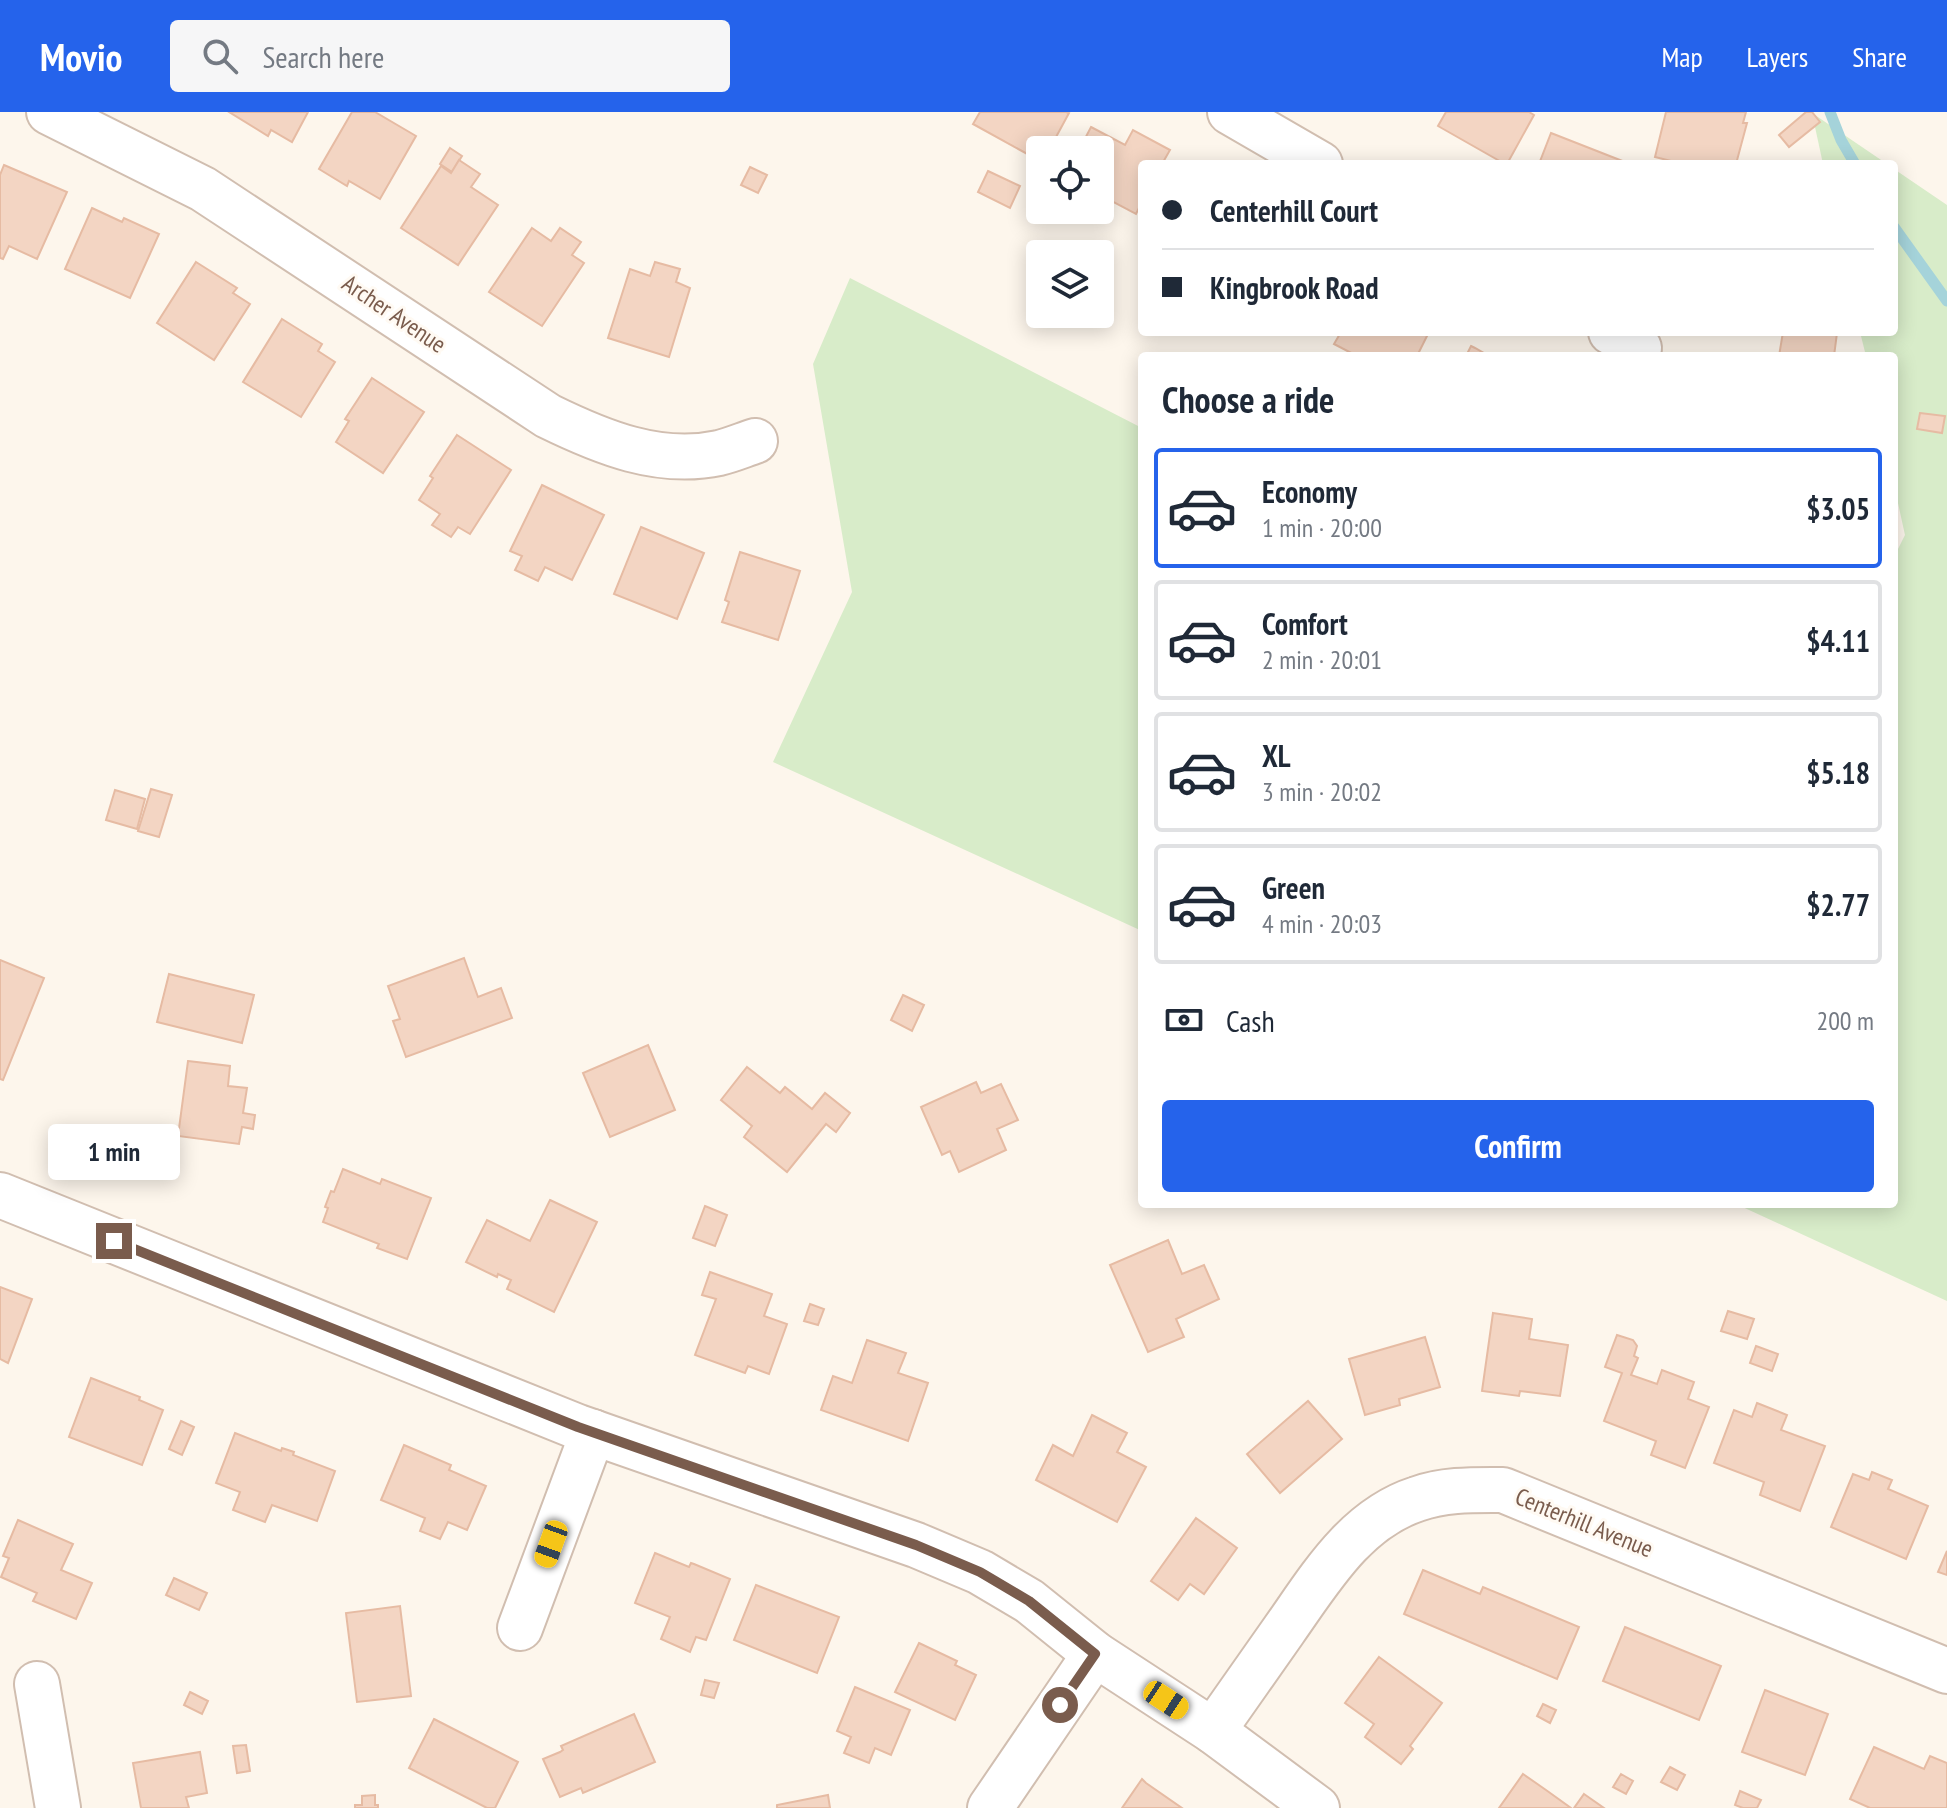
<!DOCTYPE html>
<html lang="en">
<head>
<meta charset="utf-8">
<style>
	:root { --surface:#fff; --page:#f6f6f7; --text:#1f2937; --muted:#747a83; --line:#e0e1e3; --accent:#2563eb }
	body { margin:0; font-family:"PT Sans Narrow",sans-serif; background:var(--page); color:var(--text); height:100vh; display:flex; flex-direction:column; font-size:30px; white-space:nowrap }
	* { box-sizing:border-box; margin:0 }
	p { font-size:26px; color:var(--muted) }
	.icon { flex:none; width:44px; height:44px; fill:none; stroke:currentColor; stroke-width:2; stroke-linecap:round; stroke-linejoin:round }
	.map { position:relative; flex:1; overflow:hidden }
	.sheet { position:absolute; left:1138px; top:240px; width:760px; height:856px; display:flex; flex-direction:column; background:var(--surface); border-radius:8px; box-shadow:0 4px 20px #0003 }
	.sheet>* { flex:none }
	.top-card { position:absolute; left:1138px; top:48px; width:760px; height:176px; border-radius:8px; box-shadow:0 4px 20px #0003; display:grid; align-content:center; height:176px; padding:0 24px; background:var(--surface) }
	.controls { position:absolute; left:1026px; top:24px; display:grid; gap:16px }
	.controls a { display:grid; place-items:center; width:88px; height:88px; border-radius:8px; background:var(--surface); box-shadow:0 4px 20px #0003; font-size:40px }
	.end { position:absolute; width:36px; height:36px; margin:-18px; border:10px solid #7a5c4d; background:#fff; box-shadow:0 0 0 4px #fff }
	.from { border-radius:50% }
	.bubble { position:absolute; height:56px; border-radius:8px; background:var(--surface); box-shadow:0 4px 20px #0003; font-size:26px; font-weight:700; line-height:56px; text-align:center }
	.car { position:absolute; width:24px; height:48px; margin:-24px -12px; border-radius:10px; box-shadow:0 0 6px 2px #0007; background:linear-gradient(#f5c518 24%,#345 0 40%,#f5c518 0 76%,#345 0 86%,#f5c518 0) }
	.top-card b { display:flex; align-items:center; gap:28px; height:76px; font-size:30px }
	.top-card b+b { border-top:2px solid var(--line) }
	.top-card i { width:20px; height:20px; background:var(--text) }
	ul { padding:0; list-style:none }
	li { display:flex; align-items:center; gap:24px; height:120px; margin:0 16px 12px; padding:0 8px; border:4px solid var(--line); border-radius:8px }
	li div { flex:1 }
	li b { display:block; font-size:30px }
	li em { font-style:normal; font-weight:700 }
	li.selected { border-color:var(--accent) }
	li>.icon { width:72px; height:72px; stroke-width:1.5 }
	h2 { padding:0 24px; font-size:36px; line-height:96px }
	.pay { display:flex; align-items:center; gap:20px; height:88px; padding:0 24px; font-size:30px }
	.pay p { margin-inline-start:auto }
	.primary-button { display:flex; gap:16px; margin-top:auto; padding:16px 24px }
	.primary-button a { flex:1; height:92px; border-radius:8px; background:var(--accent); color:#fff; font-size:32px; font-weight:700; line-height:92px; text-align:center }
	header { display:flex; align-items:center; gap:48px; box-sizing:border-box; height:112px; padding:0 40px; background:var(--accent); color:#fff }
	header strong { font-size:38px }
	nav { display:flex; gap:44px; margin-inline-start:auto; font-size:28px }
	.search { width:560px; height:72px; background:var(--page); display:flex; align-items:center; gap:20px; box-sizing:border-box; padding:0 28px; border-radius:8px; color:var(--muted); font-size:30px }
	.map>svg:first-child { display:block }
	.green { fill:#d8ecc9 }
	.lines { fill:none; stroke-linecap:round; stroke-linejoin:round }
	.stream { stroke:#a5d3da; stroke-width:11 }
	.building { fill:#f3d5c3; stroke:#e6bba3; stroke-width:2 }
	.street-casing { stroke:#d1beb0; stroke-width:48 }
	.street { stroke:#fff; stroke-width:44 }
	.route { stroke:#7a5c4d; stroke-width:10 }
	.labels { text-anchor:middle; stroke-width:6; stroke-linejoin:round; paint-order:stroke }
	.street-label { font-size:24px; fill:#7a5c4d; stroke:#fffaf3 }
</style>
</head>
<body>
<header>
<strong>Movio</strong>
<div class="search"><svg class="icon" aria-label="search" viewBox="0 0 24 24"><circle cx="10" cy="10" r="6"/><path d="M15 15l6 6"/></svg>Search here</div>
<nav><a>Map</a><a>Layers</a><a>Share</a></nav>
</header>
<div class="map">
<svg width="1947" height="1696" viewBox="0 0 1947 1696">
	<rect width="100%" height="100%" fill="#fdf6ec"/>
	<g class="green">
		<path d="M1812 1 1887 52H1823Z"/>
		<path d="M1894 57 1947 93V1189L1736 1092H1894V445L1905 423 1894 373V244H1866L1860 220H1894Z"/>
		<path d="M850 166 1142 316V819L773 650 852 480 813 252Z"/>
	</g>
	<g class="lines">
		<g class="stream">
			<path d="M1830 0 1841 28 1855 52"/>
			<path d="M1894 115 1947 189"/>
		</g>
	</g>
	<g class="building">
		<path d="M229 0H308L292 30 271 18 268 24Z"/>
		<path d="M352 0H375L416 24 380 87 349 69 347 74 319 57Z"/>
		<path d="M980 0H1066L1069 1 1049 38H1040V49L973 12Z"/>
		<path d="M1446 0H1529L1534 3 1507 52H1505L1438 14Z"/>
		<path d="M1666 0H1746L1743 11H1747L1736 52H1683L1655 45Z"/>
		<path d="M1806 0H1812L1820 10 1789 35 1779 23Z"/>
		<path d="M1091 15 1125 33 1133 18 1170 38 1162 52H1142V90L1136 102 1100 83V38H1079Z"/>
		<path d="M1551 21 1625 50V51L1539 52Z"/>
		<path d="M450 36 462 44 452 60 440 52Z"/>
		<path d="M459 48 480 62 471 75 498 93 458 153 401 116 441 54 451 61Z"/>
		<path d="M4 53 67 80 37 147 9 134 3 147 0 146V63Z"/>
		<path d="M750 55 767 63 758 81 741 73Z"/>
		<path d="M988 59 1020 74 1010 96 978 80Z"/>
		<path d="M92 96 120 109 122 110 124 106 159 122 130 186 65 157Z"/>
		<path d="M532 116 551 129 560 116 581 130 572 143 584 151 542 214 489 180Z"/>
		<path d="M196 150 237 176 233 181 250 192 214 248 157 211Z"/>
		<path d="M655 150 680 157 676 170 690 176 669 245 608 226 630 157 650 164Z"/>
		<path d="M282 207 322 232 318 239 335 250 301 305 243 270Z"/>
		<path d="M1341 220H1429L1417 244H1357L1334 232Z"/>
		<path d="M1783 220 1837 221 1834 244H1779Z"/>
		<path d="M1471 234 1475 236 1489 244H1466Z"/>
		<path d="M372 266 424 300 383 361 336 330 349 309 345 307Z"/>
		<path d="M1920 301 1945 304 1942 321 1917 317Z"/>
		<path d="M457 323 511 358 470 422 458 415 451 425 432 413 440 402 419 388 433 366 430 364Z"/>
		<path d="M542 373 604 403 572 468 545 455 538 469 515 458 522 444 510 439Z"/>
		<path d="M641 415 704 441 677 507 614 482Z"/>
		<path d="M740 440 800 459 778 528 722 510 729 490 725 488Z"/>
		<path d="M151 677 172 683 159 725 138 719Z"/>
		<path d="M115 678 145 687 137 717 106 708Z"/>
		<path d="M464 846 478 885 501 876 512 906 406 945 393 909 400 907 388 874Z"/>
		<path d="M0 848 44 866 3 968 0 967Z"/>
		<path d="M169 862 254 883 242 931 157 910Z"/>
		<path d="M903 883 924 893 912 919 891 908Z"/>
		<path d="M648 933 675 998 610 1025 583 961Z"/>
		<path d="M188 949 230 954 228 974 247 976 243 1001 255 1003 253 1017 242 1015 239 1032 178 1024Z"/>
		<path d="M747 955 780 981 785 975 812 997 825 981 850 1001 836 1020 826 1012 787 1060 744 1025 752 1014 721 988Z"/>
		<path d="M976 970 981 981 1001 972 1018 1008 997 1017 1006 1038 959 1060 950 1039 942 1043 921 995Z"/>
		<path d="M343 1057 380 1072 382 1067 431 1086 407 1147 377 1136 379 1132 323 1110 328 1096 325 1095 331 1079 334 1080Z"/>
		<path d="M550 1088 597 1110 554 1200 507 1177 511 1168 498 1162 497 1165 466 1150 487 1108 530 1129Z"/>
		<path d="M705 1094 727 1103 715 1134 693 1126Z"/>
		<path d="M1168 1128 1182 1162 1204 1153 1219 1187 1176 1207 1184 1225 1148 1240 1110 1153Z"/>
		<path d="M710 1160 772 1182 764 1204 787 1212 769 1262 748 1254 745 1261 695 1243 716 1187 702 1183Z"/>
		<path d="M0 1175 32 1187 8 1251 0 1247Z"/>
		<path d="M810 1192 824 1197 818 1213 804 1209Z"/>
		<path d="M1728 1199 1754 1207 1747 1227 1721 1219Z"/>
		<path d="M1493 1201 1532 1207 1529 1227 1568 1233 1560 1284 1520 1279 1519 1284 1482 1279Z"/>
		<path d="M1617 1223 1633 1228 1637 1234 1634 1244 1638 1246 1631 1263 1657 1272 1662 1258 1694 1270 1688 1287 1709 1295 1685 1356 1651 1343 1656 1329 1604 1309 1622 1261 1605 1255Z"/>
		<path d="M1425 1225 1440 1275 1399 1287 1400 1293 1365 1303 1349 1247Z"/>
		<path d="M867 1228 906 1241 898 1261 928 1271 908 1329 821 1298 833 1264 852 1271Z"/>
		<path d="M1756 1234 1778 1242 1772 1259 1750 1251Z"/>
		<path d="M91 1266 140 1285 139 1288 163 1298 142 1353 69 1325Z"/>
		<path d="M1308 1289 1342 1327 1280 1381 1247 1342Z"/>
		<path d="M1757 1291 1787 1303 1781 1318 1825 1334 1800 1399 1760 1383 1764 1370 1714 1351 1734 1298 1752 1305Z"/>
		<path d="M1092 1303 1127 1321 1117 1340 1146 1355 1117 1410 1036 1368 1053 1333 1073 1344Z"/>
		<path d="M181 1309 194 1315 182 1343 169 1337Z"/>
		<path d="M235 1321 281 1339 282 1336 294 1340 293 1343 335 1359 317 1409 272 1393 265 1410 233 1398 240 1380 216 1371Z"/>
		<path d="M404 1333 451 1353 449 1358 486 1374 467 1418 448 1410 440 1427 420 1419 425 1406 381 1388Z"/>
		<path d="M1872 1360 1892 1368 1888 1377 1928 1394 1906 1447 1831 1415 1853 1362 1869 1368Z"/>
		<path d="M1196 1406 1237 1436 1204 1482 1190 1472 1178 1488 1151 1469Z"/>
		<path d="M18 1408 73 1432 61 1458 92 1471 76 1507 33 1489 37 1481 1 1465 9 1446 3 1444Z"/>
		<path d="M1947 1439V1463L1938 1460Z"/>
		<path d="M655 1441 689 1455 691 1451 694 1452 730 1467 706 1528 696 1525 690 1540 661 1527 670 1505 635 1491Z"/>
		<path d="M1423 1458 1480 1482 1483 1475 1579 1515 1557 1567 1404 1502Z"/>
		<path d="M174 1466 207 1481 199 1498 166 1483Z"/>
		<path d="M756 1473 839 1505 817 1561 734 1528Z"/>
		<path d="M400 1494 411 1584 357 1590 346 1501Z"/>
		<path d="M1625 1515 1721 1554 1699 1608 1603 1569Z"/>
		<path d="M919 1531 957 1549 955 1553 976 1563 955 1608 895 1580Z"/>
		<path d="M1379 1545 1442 1591 1410 1634 1413 1637 1401 1652 1365 1625 1374 1612 1345 1591Z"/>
		<path d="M705 1568 719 1571 714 1586 701 1583Z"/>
		<path d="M855 1575 910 1598 891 1643 875 1636 869 1651 844 1641 851 1625 837 1619Z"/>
		<path d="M1765 1578 1828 1602 1805 1663 1742 1640Z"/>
		<path d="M190 1580 208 1589 202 1602 184 1593Z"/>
		<path d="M1543 1592 1556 1598 1550 1611 1537 1604Z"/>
		<path d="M634 1602 655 1650 583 1681 581 1676 560 1685 543 1647 560 1640 563 1638 561 1634Z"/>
		<path d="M434 1607 518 1650 495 1696H487L409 1656Z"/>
		<path d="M246 1633 250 1659 237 1661 233 1634Z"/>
		<path d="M1874 1635 1924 1657 1930 1644 1947 1651V1696H1870L1850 1687Z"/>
		<path d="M200 1640 207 1681 186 1685 189 1696H141L133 1651Z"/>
		<path d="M1670 1655 1685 1663 1677 1678 1661 1670Z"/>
		<path d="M1523 1662 1546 1678 1571 1696H1499Z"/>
		<path d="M1621 1662 1633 1669 1626 1682 1613 1675Z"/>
		<path d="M1142 1667 1146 1671 1182 1696H1122Z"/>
		<path d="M1740 1679 1761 1688 1757 1696H1743L1735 1693Z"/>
		<path d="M1584 1682 1604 1696H1574Z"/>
		<path d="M375 1683V1693H378V1696H355V1693H362V1684Z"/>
		<path d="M828 1683 830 1696H777V1693Z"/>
	</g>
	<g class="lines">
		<defs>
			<g id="street">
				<path d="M49 0 203 77 548 304C601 330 659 354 719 341 731 338 743 333 755 329"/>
				<path d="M1230 0 1320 52"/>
				<path d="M1611 220 1639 236"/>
				<path d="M0 1083 578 1315 916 1433 980 1460 1029 1489 1095 1542 1213 1619 1317 1696"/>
				<path d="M520 1516 593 1320"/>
				<path d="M37 1572 58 1696"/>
				<path d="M1213 1619C1237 1585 1260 1552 1284 1518 1320 1467 1355 1407 1417 1387 1445 1377 1474 1378 1503 1378L1947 1559"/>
				<path d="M990 1696 1095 1542"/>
			</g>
		</defs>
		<use href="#street" class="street-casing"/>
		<use href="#street" class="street"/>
	</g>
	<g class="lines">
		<path class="route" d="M114 1129 578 1315 916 1433 980 1460 1029 1489 1095 1542 1060 1593"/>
	</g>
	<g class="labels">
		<g class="street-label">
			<text transform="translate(394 202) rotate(34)" y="8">Archer Avenue</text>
			<text transform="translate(1584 1411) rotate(22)" y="8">Centerhill Avenue</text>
		</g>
	</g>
</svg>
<div class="controls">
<a><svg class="icon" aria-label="locate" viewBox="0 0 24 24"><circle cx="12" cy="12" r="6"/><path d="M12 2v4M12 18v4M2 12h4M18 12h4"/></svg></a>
<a><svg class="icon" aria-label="layers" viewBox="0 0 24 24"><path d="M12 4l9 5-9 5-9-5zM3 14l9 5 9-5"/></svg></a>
</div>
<i class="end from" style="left:1060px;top:1593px"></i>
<i class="end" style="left:114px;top:1129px"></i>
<div class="bubble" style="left:48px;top:1012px;width:132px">1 min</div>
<i class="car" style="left:551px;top:1432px;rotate:200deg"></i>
<i class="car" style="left:1166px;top:1588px;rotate:123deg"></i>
<div class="top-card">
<b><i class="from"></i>Centerhill Court</b>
<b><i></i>Kingbrook Road</b>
</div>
<section class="sheet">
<h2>Choose a ride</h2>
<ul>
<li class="selected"><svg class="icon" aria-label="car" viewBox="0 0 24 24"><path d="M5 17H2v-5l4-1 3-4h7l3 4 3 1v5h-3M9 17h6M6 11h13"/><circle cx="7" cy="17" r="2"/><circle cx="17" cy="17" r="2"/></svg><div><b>Economy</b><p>1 min · 20:00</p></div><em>$3.05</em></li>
<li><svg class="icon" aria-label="car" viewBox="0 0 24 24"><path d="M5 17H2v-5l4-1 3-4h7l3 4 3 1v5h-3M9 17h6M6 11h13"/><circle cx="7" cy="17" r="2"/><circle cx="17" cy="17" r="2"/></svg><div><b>Comfort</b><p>2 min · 20:01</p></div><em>$4.11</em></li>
<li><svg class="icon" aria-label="car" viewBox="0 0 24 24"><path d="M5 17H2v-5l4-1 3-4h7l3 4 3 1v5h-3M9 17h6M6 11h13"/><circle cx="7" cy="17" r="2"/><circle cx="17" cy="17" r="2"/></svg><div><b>XL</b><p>3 min · 20:02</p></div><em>$5.18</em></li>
<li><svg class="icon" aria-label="car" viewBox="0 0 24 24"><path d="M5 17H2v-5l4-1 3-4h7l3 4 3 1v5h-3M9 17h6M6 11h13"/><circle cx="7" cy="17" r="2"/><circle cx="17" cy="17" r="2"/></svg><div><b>Green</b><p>4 min · 20:03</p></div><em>$2.77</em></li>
</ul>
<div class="pay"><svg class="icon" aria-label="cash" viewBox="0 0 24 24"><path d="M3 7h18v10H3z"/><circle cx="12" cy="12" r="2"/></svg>Cash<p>200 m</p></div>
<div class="primary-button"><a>Confirm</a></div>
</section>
</div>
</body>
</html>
